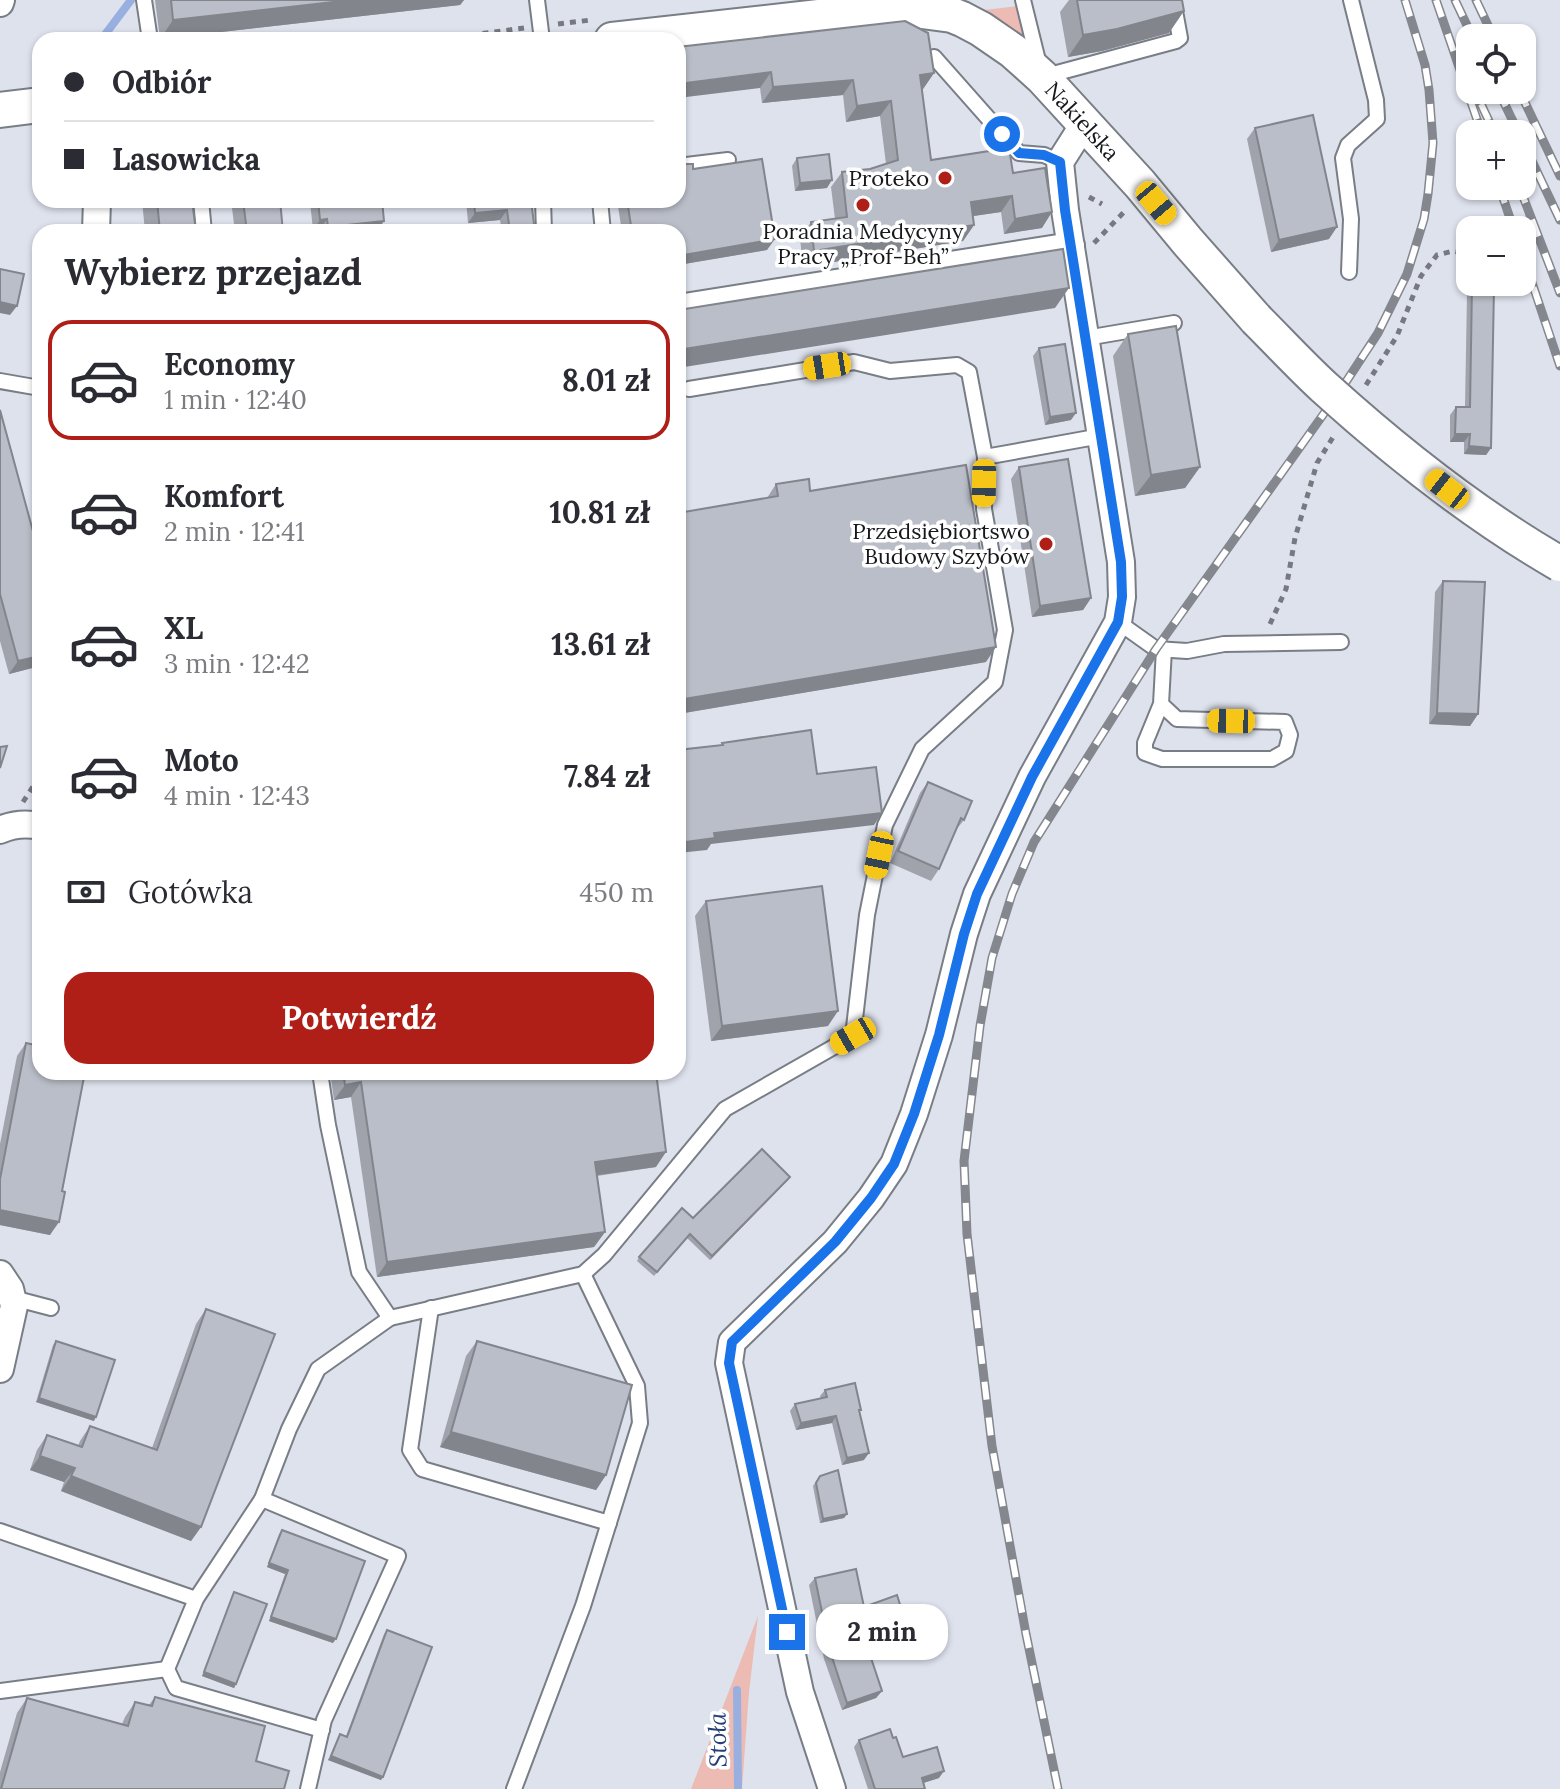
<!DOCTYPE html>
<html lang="pl">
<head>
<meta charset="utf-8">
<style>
	:root { --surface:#fff; --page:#f2f2f3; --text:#2b2b33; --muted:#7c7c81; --line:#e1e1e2; --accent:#af1f17 }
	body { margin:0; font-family:Lora,serif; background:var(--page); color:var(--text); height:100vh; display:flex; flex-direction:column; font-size:30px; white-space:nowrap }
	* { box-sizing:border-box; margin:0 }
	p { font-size:26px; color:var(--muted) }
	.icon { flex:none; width:44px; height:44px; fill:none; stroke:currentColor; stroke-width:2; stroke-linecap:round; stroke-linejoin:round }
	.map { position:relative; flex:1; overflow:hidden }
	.drawer { position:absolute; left:32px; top:224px; width:654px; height:856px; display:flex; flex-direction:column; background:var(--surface); border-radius:24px; box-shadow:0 2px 6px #0004 }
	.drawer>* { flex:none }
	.hud { position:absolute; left:32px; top:32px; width:654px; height:176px; border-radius:24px; box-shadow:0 2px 6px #0004; display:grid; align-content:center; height:176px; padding:0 32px; background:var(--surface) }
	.fabs { position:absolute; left:1456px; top:24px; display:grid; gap:16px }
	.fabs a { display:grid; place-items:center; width:80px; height:80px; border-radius:16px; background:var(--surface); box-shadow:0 2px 6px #0004; font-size:40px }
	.end { position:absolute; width:36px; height:36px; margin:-18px; border:10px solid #1a73e8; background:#fff; box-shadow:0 0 0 4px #fff }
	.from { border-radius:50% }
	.bubble { position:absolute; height:56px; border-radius:24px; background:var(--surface); box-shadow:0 2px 6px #0004; font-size:26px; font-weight:700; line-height:56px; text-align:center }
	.car { position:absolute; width:24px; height:48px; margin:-24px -12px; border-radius:10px; box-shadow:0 0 6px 2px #0007; background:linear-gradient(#f5c518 24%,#345 0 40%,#f5c518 0 76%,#345 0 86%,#f5c518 0) }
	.hud b { display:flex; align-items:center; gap:28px; height:76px; font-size:30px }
	.hud b+b { border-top:2px solid var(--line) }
	.hud i { width:20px; height:20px; background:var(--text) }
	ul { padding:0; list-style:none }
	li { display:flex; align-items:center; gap:24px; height:120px; margin:0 16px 12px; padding:0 16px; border:4px solid transparent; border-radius:24px }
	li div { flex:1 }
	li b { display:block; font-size:30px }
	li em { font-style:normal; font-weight:700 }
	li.on { border-color:var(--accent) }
	li>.icon { width:72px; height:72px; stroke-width:1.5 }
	h2 { padding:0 32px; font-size:36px; line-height:96px }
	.pay { display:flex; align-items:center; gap:20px; height:88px; padding:0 32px; font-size:30px }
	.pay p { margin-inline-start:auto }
	.action { display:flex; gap:16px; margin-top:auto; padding:16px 32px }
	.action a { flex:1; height:92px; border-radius:24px; background:var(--accent); color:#fff; font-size:32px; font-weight:700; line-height:92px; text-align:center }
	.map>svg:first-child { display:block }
	.green { fill:#ecbbb3 }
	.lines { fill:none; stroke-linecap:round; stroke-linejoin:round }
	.stream { stroke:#99afe0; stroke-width:8 }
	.service-casing { stroke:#787d86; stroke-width:18 }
	.minor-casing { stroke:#787d86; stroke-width:30 }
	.tertiary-casing { stroke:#787d86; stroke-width:38 }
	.path { stroke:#777981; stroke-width:5; stroke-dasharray:6 6; stroke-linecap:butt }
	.service { stroke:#fff; stroke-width:14 }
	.minor { stroke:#fff; stroke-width:26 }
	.tertiary { stroke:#fff; stroke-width:34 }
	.rail-casing { stroke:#84878e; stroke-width:9 }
	.rail { stroke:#fff; stroke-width:6; stroke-dasharray:18; stroke-linecap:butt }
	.tertiary-bridge-casing { stroke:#787d86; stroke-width:38; stroke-linecap:butt }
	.tertiary-bridge { stroke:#fff; stroke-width:34 }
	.wall { fill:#a0a3ac }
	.shaded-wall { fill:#82858c }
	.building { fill:#babec8; stroke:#82858c; stroke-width:2 }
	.route { stroke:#1a73e8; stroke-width:10 }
	.poi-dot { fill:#af1f17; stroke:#fff; stroke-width:3 }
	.labels { text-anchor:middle; stroke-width:7; stroke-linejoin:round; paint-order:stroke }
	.street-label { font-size:22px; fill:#16171b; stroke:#fff }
	.poi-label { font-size:22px; fill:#16171b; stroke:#fff; text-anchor:end }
	.water-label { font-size:24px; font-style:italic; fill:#253d78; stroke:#fff }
</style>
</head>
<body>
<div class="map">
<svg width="1560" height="1789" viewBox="0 0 1560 1789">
	<rect width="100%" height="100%" fill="#dee2ed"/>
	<g class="green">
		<path d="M1018 6 1023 36 984 10Z"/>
		<path d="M758 1616 749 1692 742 1789H691Z"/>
	</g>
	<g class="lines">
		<g class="stream">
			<path d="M101 40 131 0"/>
			<path d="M737 1690 738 1789"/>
		</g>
		<defs>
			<g id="service">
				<path d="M144 0 150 40"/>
				<path d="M537 0 542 40"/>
				<path d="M1023 0 1042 77 1176 41 1180 38 1173 0"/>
				<path d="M934 57 1019 153 1044 155 1060 162"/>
				<path d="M678 166 728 160"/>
				<path d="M201 200 204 232"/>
				<path d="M543 200 544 232"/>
				<path d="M600 200 603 232"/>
				<path d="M1349 272 1351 219 1343 158 1348 145 1377 119 1376 100 1351 0"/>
				<path d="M1086 338 1174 323"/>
				<path d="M0 381 40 388"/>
				<path d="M689 389 854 362 890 371 957 365 969 372 985 457"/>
				<path d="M1118 622 1156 649 1187 651 1224 644 1341 642"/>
				<path d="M1161 704 1145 743V753L1162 759H1272L1286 751 1290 735 1285 722 1177 719 1161 704 1164 649"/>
				<path d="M320 1072 328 1125 359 1272 390 1318"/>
				<path d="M13 1298 51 1308"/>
				<path d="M431 1308 410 1450 422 1469 609 1523"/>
				<path d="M262 1499 196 1599 167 1669 176 1688 322 1730"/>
				<path d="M0 1531 196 1599"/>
				<path d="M0 1691 167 1669"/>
				<path d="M308 1789 324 1720 398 1556 262 1499 289 1429 318 1369 390 1318 583 1274 604 1255 725 1109 853 1036 867 915 885 825 922 749 995 682 1005 630 984 509 985 457 1101 436"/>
				<path d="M514 1789 583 1606 640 1423 637 1386 583 1274"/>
			</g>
			<g id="minor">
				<path d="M0 3 1 0"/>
				<path d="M96 232 97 200"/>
				<path d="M678 308 1071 246"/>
				<path d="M0 830C13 824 26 823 40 826"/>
				<path d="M0 1274 10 1289 14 1306 0 1369"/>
				<path d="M832 1789 800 1692 729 1363 732 1342 835 1242 871 1198 894 1164 914 1114 939 1035 964 934 977 894 1032 777 1118 622 1122 597 1121 562 1065 210 1060 162 1084 124"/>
			</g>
			<g id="tertiary">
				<path id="s1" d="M612 40 899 8 952 15 962 19 981 29 1013 51 1042 77 1140 184 1188 242 1256 319"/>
				<path d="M0 110 40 105"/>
			</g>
		</defs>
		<use href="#service" class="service-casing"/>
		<use href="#minor" class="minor-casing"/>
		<use href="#tertiary" class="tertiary-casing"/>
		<g class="path">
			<path d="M558 24 591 20"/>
			<path d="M435 40 524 28"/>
			<path d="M1089 197 1102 204"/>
			<path d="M1094 243 1126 210"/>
			<path d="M1366 385 1397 336 1421 276 1437 255 1453 251 1470 254"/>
			<path d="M1270 624 1286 589 1295 538 1317 463 1335 434"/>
			<path d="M23 802 40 776"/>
		</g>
		<use href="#service" class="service"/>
		<use href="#minor" class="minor"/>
		<use href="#tertiary" class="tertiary"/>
		<defs>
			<g id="rail">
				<path d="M1436 0 1482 134"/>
				<path d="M1455 0 1473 38"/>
				<path d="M1476 0 1494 38"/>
				<path d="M1498 90 1519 134"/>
				<path d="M1519 90 1560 176"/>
				<path d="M1481 104 1495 134"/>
				<path d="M1522 140 1560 220"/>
				<path d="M1499 186 1514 230"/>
				<path d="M1519 186 1560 293"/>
				<path d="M1522 253 1560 366"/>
				<path d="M1058 1789 1026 1634 992 1446 967 1234 964 1161 980 1026 992 958 1012 894 1034 842 1156 649 1340 391 1378 333 1407 274 1424 219 1428 194 1433 143 1429 90 1425 65 1405 0"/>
			</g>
		</defs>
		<use href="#rail" class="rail-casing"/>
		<use href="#rail" class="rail"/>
		<defs>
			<path id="tertiary-bridge" d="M1256 319C1279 342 1301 366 1325 388 1398 454 1475 515 1560 564"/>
		</defs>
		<use href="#tertiary-bridge" class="tertiary-bridge-casing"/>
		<use href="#tertiary-bridge" class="tertiary-bridge"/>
	</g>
	<g class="wall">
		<path d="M155 0H464L460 5 160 39Z"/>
		<path d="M1069 0H1182L1169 33 1102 51 1068 57 1060 12Z"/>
		<path d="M678 47 934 73 923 89H921L931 160 1013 173 1042 228 1004 234 1001 212 973 216 974 225 963 241 803 267 800 238 811 222 835 219 831 187 842 172 870 169 886 164 880 116 846 122 843 95 762 103 760 88Z"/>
		<path d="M1255 128 1329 239 1271 252 1247 139Z"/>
		<path d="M797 158 827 188 795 191 792 166Z"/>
		<path d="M693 169 767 250 678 265V232H622L617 200H678Z"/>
		<path d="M142 200H192L196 232H145Z"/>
		<path d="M231 200H280L283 232H235Z"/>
		<path d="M312 200H395L382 201 377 231 369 232H321L320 229 313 230 310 202Z"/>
		<path d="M466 200H531L535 232H502L500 220 468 223Z"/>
		<path d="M1472 286 1491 448 1486 455 1464 454V442H1450V415L1456 407H1465L1467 294Z"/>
		<path d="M1128 334 1200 467 1185 488 1135 496 1113 356Z"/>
		<path d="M1039 348 1071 420 1045 425 1033 356Z"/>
		<path d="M0 410 40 557V666L9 674 0 641Z"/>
		<path d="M1019 467 1091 598 1083 610 1032 617 1011 479Z"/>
		<path d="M776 484 810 491 986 662 678 714V513L767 498Z"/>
		<path d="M1443 581 1478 714 1470 726 1429 724 1435 592Z"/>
		<path d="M928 782 964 820 955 831 939 869 931 881 890 863 920 793Z"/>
		<path d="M706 901 828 1026 711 1041 695 916Z"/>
		<path d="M26 1043 62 1191 50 1235 0 1225V1144L17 1056Z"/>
		<path d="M330 1072H656V1167L597 1176 605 1232 594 1247 377 1277 351 1097 334 1100Z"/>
		<path d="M787 1181 710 1260 687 1238 654 1276 637 1261 639 1257 693 1218Z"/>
		<path d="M206 1309 201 1527 191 1541 61 1491 64 1482 30 1470 37 1450 47 1435 78 1446 80 1441 90 1426 152 1448 196 1324Z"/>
		<path d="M56 1341 94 1421 36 1402 53 1345Z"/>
		<path d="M477 1341 606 1475 596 1490 440 1447 466 1356Z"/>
		<path d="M825 1390 861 1410 859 1412 864 1460 842 1465 832 1423 796 1430 790 1411 795 1404 821 1399 820 1396Z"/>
		<path d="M820 1476 847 1514 844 1518 820 1523 813 1486Z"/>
		<path d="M282 1530 333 1643 269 1621 285 1574 267 1567 279 1534Z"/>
		<path d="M815 1578 864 1607 898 1622 862 1634 882 1691 876 1698 842 1710 824 1659 809 1585Z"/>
		<path d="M234 1592 236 1684 234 1688 202 1676 232 1596Z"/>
		<path d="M387 1630 383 1777 381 1780 328 1760 340 1734 346 1736 384 1634Z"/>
		<path d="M155 1697 256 1761 284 1789H0V1772L17 1713 27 1698 122 1724 125 1717 135 1702 149 1705Z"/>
		<path d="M893 1738 903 1757 939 1778 923 1783 925 1789H868L854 1747 859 1740Z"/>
	</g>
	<g class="shaded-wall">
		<path d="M351 0H464L460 5 160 39 173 20Z"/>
		<path d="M1184 11 1169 33 1102 51 1068 57 1083 35Z"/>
		<path d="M771 72 760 88 678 98V84Z"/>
		<path d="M934 73 923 89 909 91 920 75Z"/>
		<path d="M853 80 843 95 762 103 773 87Z"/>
		<path d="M891 101 880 116 846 122 857 106Z"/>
		<path d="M832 180 827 188 795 191 800 183Z"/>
		<path d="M1012 196 1001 212 960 218 971 202Z"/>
		<path d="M507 210 500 220 468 223 475 213Z"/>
		<path d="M1052 212 1042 228 1004 234 1015 219Z"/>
		<path d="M327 219 320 229 313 230 320 220Z"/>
		<path d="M384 221 377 231 325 232 328 227Z"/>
		<path d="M974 225 963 241 803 267 814 251Z"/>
		<path d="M1337 227 1329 239 1271 252 1279 240Z"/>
		<path d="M775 239 767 250 678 265V256Z"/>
		<path d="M1069 288 1055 308 678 368V350Z"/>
		<path d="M0 302 17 306 10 315 0 313Z"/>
		<path d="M1076 413 1071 420 1045 425 1050 417Z"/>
		<path d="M1455 434H1470L1464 442H1450Z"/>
		<path d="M1469 446 1491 448 1486 455 1464 454Z"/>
		<path d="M1200 467 1185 488 1135 496 1151 475Z"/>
		<path d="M1091 598 1083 610 1032 617 1040 606Z"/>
		<path d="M996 647 986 662 678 714V700Z"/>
		<path d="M40 656V666L9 674 18 661Z"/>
		<path d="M1437 713 1478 714 1470 726 1429 724Z"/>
		<path d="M882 813 874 825 711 844 707 850 678 853V843L714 833Z"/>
		<path d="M838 1011 828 1026 711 1041 722 1026Z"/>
		<path d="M361 1082 351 1097 334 1100 345 1085Z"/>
		<path d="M666 1152 656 1167 584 1177 595 1162Z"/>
		<path d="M790 1177 787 1181 710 1260 712 1256Z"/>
		<path d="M0 1210 59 1222 50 1235 0 1225Z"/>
		<path d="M605 1232 594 1247 377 1277 387 1262Z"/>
		<path d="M39 1398 96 1417 94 1421 36 1402Z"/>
		<path d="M836 1416 832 1423 796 1430 801 1423Z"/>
		<path d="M451 1432 606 1475 596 1490 440 1447Z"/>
		<path d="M869 1453 864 1460 842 1465 847 1458Z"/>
		<path d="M40 1456 75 1468 64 1482 30 1470Z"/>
		<path d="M71 1476 201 1527 191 1541 61 1491Z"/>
		<path d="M847 1514 844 1518 820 1523 823 1519Z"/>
		<path d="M269 1563 288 1570 285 1574 267 1567Z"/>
		<path d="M903 1614 898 1622 855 1636 861 1628Z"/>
		<path d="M271 1617 336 1639 333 1643 269 1621Z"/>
		<path d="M204 1672 236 1684 234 1688 202 1676Z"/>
		<path d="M882 1691 876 1698 842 1710 847 1703Z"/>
		<path d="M331 1756 383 1777 381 1780 328 1760Z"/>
		<path d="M944 1771 939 1778 917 1785 922 1778Z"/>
	</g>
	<g class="building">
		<path d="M171 0H351L173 20Z"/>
		<path d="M1077 0H1182L1184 11 1117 29 1083 35Z"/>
		<path d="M905 21 928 33 934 73 920 75 931 160 1009 148 1013 173 1045 168 1052 212 1015 219 1012 196 971 202 974 225 814 251 811 222 847 217 842 172 870 169 898 160 891 101 857 106 853 80 773 87 771 72 678 84V47Z"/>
		<path d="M1313 115 1337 227 1279 240 1255 128Z"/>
		<path d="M829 154 832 180 800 183 797 158Z"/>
		<path d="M762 159 775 239 678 256V232H632L627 200H678V162L683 164H693V169Z"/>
		<path d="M157 200H192L196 232H160Z"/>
		<path d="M243 200H280L283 232H247Z"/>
		<path d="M318 200H382L384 221 328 227 327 219 320 220Z"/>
		<path d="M474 200H531L535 232H510L507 210 475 213Z"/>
		<path d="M1063 249 1069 288 678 350V310Z"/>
		<path d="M0 269 24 274 17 306 0 302Z"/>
		<path d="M1472 286 1494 287 1491 448 1469 446 1470 434H1455L1456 407H1470Z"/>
		<path d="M1176 326 1200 467 1151 475 1128 334Z"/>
		<path d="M1065 344 1076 413 1050 417 1039 348Z"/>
		<path d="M0 410 40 557V656L18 661 0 594Z"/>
		<path d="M1068 459 1091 598 1040 606 1019 467Z"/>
		<path d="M966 465 996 647 678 700V513L778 496 776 484 809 479 810 491Z"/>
		<path d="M1443 581 1485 582 1478 714 1437 713Z"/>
		<path d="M811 730 817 774 876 767 882 813 714 833 715 838 678 843V750L723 745 722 743Z"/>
		<path d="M7 746 0 768V747Z"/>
		<path d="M928 782 972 801 964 820 961 818 939 869 898 851Z"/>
		<path d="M822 886 838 1011 722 1026 706 901Z"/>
		<path d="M26 1043 40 1046V1072H85L62 1191 65 1192 59 1222 0 1210V1179Z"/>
		<path d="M343 1072H656L666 1152 595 1162 605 1232 387 1262 361 1082 345 1085Z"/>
		<path d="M762 1149 790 1177 712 1256 690 1234 657 1272 639 1257 682 1208 693 1218Z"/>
		<path d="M206 1309 275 1334 201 1527 71 1476 75 1468 40 1456 47 1435 82 1447 90 1426 157 1450Z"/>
		<path d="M56 1341 115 1360 96 1417 39 1398Z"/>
		<path d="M477 1341 632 1385 606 1475 451 1432Z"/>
		<path d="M855 1383 861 1410H859L869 1453 847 1458 836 1416 801 1423 795 1404 827 1397 825 1390Z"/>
		<path d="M838 1470 847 1514 823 1519 816 1483 820 1476Z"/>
		<path d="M282 1530 365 1561 336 1639 271 1617 288 1570 269 1563Z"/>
		<path d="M856 1569 864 1607 897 1595 903 1614 861 1628 882 1691 847 1703 830 1651 815 1578Z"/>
		<path d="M234 1592 267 1604 236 1684 204 1672Z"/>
		<path d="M387 1630 432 1647 383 1777 331 1756 340 1734 347 1737Z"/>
		<path d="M155 1697 265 1726 256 1761 289 1771 284 1789H1L27 1698 128 1726 135 1702 152 1706Z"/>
		<path d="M890 1729 893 1738 896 1737 903 1757 937 1747 944 1771 922 1778 925 1789H875L859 1740Z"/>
	</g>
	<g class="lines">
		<path class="route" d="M787 1632 729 1363 732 1342 835 1242 871 1198 894 1164 914 1114 939 1035 964 934 977 894 1032 777 1118 622 1122 597 1121 562 1065 210 1060 162 1044 155 1019 153 1002 134"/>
	</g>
	<g class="poi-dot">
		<circle cx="945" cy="178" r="8"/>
		<circle cx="863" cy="205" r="8"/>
		<circle cx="1046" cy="544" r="8"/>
	</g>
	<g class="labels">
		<g class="street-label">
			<text dy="8" stroke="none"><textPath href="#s1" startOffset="512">Nakielska</textPath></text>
		</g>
		<g class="poi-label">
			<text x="929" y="186">Proteko</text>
			<text x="863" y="239" text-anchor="middle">Poradnia Medycyny<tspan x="863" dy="25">Pracy „Prof-Beh”</tspan></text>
			<text x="1030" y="539">Przedsiębiortswo<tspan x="1030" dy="25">Budowy Szybów</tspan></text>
		</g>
		<g class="water-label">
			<text transform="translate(718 1740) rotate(-91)" y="8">Stoła</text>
		</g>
	</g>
</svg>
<div class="fabs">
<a><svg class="icon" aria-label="locate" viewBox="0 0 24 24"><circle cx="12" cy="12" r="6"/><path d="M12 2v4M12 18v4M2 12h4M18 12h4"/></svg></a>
<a>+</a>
<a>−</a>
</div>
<i class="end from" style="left:1002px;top:134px"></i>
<i class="end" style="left:787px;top:1632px"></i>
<div class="bubble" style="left:816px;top:1604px;width:132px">2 min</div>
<i class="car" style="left:1156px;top:203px;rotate:140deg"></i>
<i class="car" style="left:827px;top:366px;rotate:261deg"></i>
<i class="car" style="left:984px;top:483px;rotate:181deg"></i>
<i class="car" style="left:1447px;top:489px;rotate:308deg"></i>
<i class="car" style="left:1231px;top:721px;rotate:271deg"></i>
<i class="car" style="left:879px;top:855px;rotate:192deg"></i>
<i class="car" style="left:853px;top:1036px;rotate:240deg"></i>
<div class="hud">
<b><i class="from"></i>Odbiór</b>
<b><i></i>Lasowicka</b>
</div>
<section class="drawer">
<h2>Wybierz przejazd</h2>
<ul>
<li class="on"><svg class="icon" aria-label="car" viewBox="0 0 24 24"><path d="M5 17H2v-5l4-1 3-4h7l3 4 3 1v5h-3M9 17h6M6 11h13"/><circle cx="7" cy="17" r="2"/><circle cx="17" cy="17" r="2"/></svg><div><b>Economy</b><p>1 min · 12:40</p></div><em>8.01 zł</em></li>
<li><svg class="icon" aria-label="car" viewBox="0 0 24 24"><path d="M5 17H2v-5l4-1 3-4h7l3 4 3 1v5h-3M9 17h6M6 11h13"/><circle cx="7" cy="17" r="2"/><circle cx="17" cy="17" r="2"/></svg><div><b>Komfort</b><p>2 min · 12:41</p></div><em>10.81 zł</em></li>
<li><svg class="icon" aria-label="car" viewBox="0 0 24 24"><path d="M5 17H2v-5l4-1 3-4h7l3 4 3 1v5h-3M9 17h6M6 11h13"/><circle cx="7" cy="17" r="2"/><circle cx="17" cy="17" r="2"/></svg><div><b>XL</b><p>3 min · 12:42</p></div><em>13.61 zł</em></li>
<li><svg class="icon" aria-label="car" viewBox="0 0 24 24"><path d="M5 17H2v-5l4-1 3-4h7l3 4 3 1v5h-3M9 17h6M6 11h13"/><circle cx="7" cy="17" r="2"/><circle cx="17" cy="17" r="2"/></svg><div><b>Moto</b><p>4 min · 12:43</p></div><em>7.84 zł</em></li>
</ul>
<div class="pay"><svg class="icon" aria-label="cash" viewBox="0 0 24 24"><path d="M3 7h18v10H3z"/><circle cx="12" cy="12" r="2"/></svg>Gotówka<p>450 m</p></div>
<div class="action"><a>Potwierdź</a></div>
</section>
</div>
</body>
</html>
